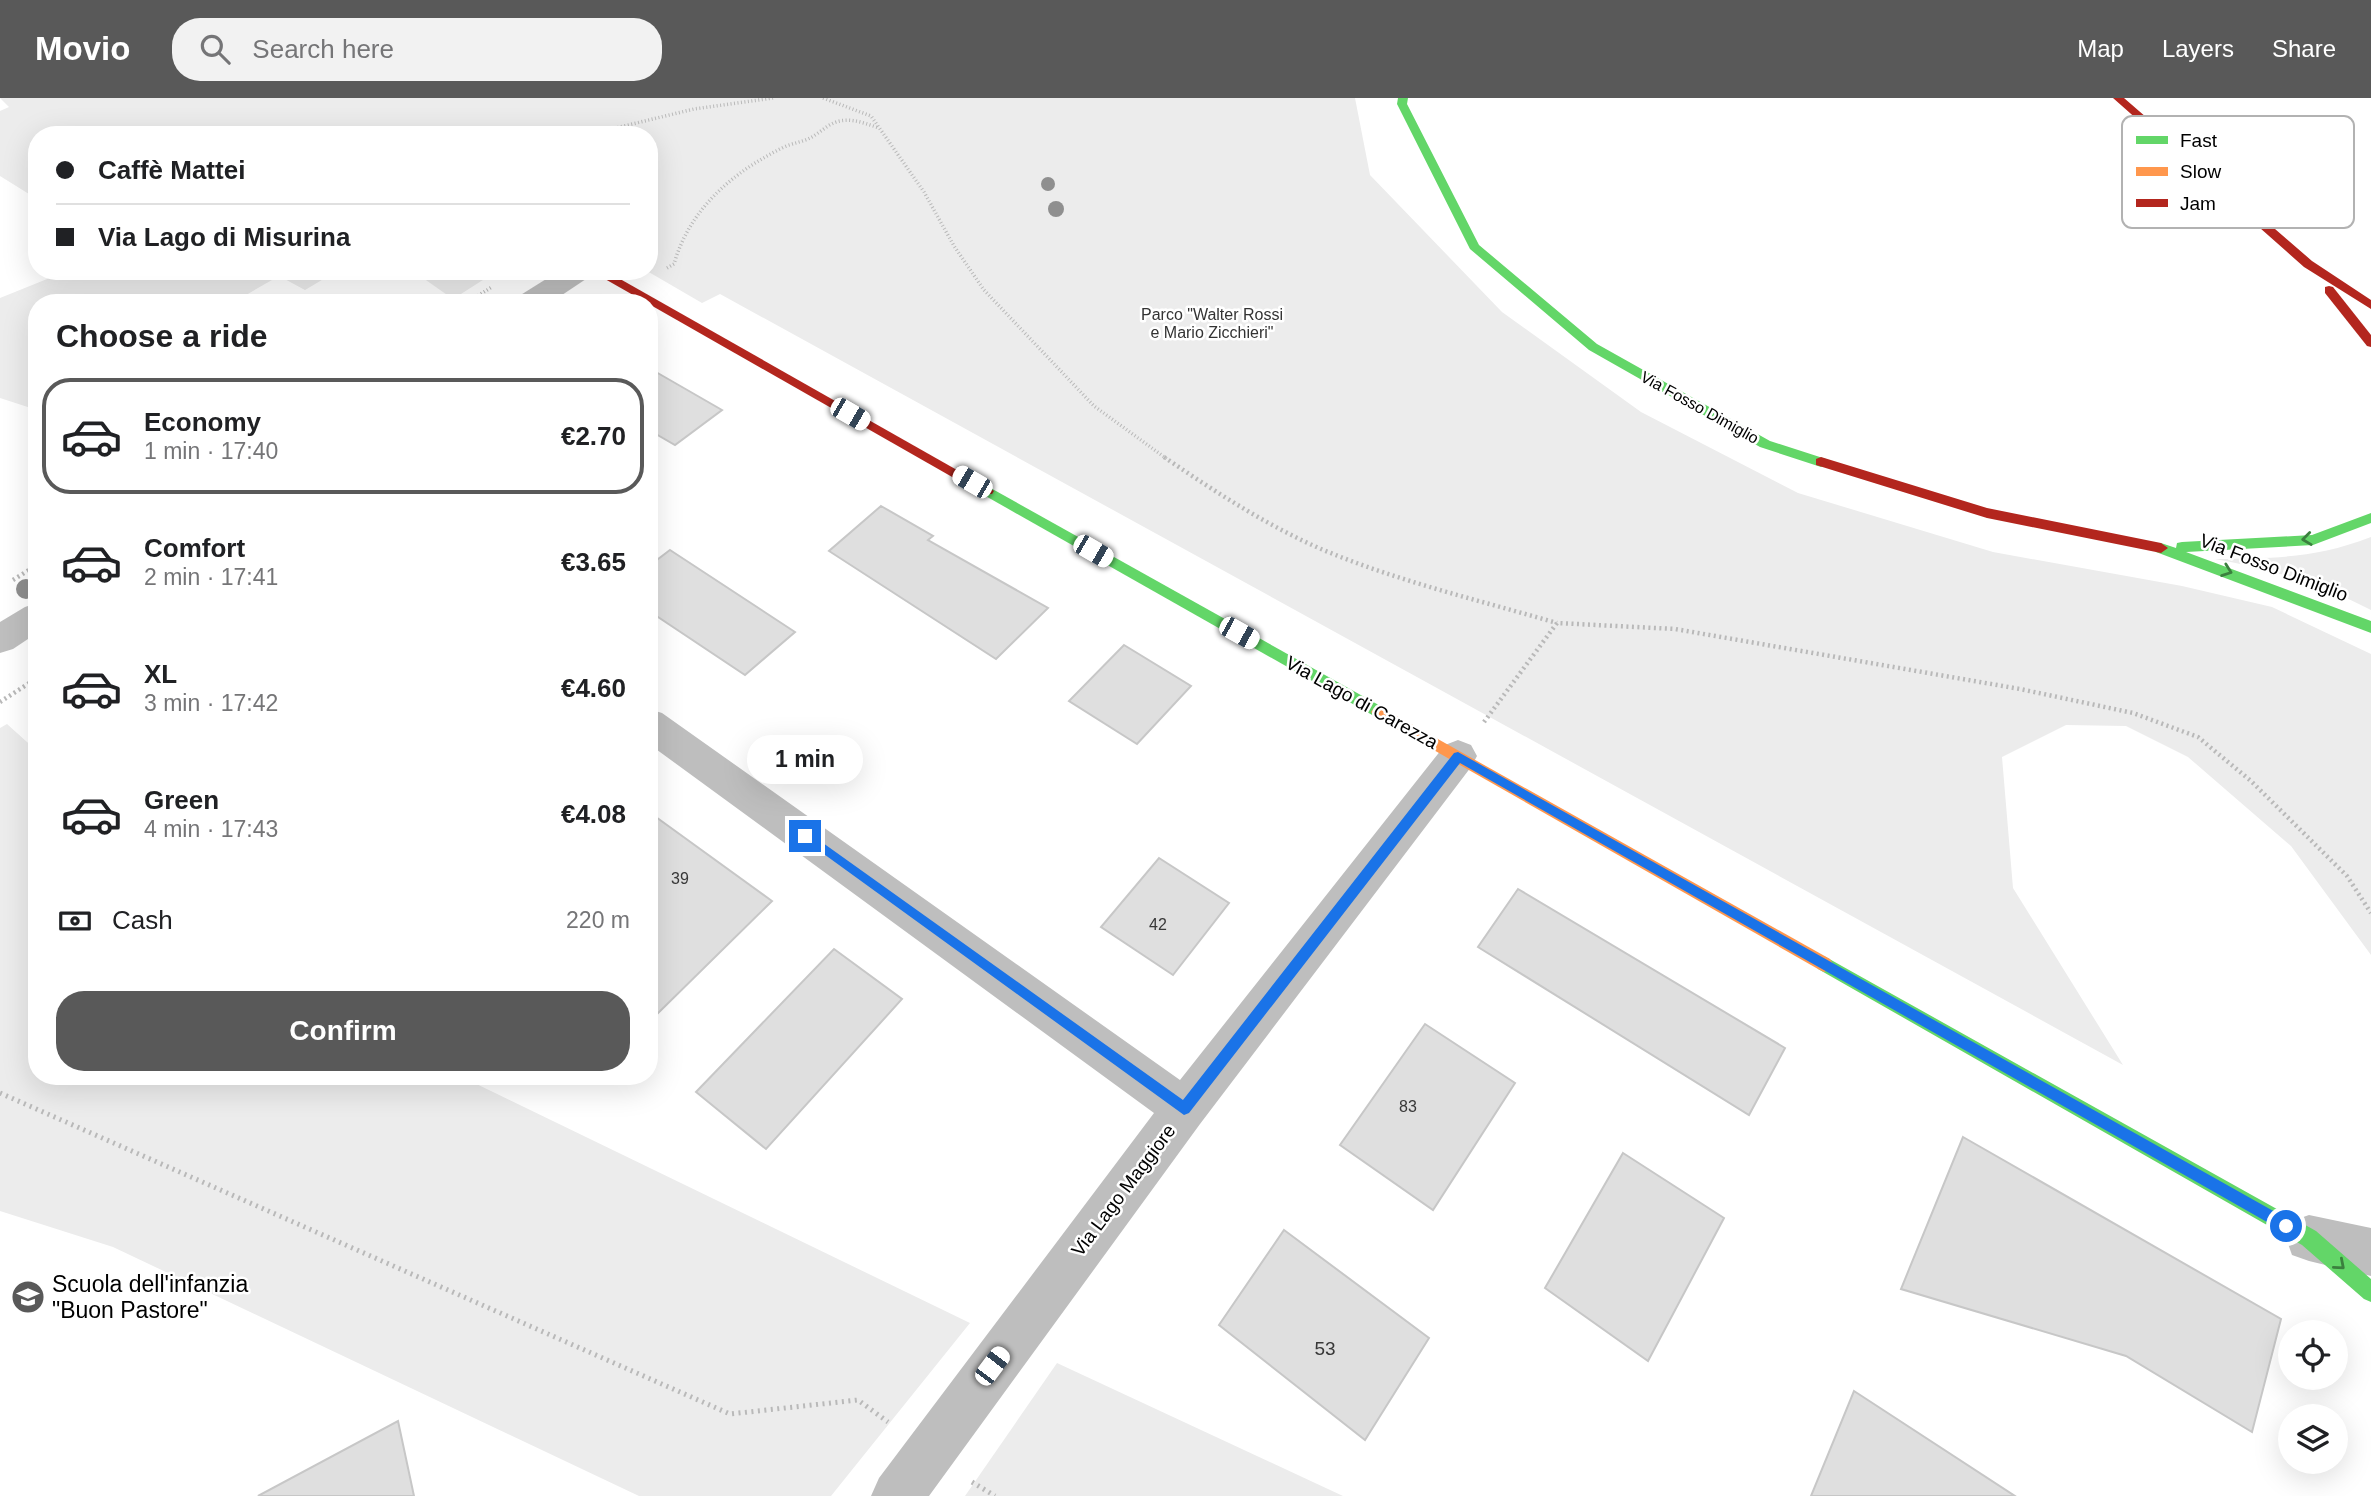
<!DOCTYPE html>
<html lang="en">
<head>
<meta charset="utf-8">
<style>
	:root { --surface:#fff; --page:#f2f2f2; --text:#202124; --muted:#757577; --line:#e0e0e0; --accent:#595959 }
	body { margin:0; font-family:Helvetica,sans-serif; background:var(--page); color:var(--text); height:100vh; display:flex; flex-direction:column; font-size:26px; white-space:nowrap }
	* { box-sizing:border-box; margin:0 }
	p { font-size:23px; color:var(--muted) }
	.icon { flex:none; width:38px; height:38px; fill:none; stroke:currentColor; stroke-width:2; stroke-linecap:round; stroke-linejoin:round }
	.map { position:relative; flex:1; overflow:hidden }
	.sheet { position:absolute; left:28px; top:196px; width:630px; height:791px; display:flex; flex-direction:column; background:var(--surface); border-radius:28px; box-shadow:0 7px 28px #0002 }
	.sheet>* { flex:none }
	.hud { position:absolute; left:28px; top:28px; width:630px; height:154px; border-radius:28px; box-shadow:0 7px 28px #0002; display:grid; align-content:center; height:154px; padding:0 28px; background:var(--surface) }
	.controls { position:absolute; left:2278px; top:1222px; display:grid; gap:14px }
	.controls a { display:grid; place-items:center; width:70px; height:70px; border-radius:50%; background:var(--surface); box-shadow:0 7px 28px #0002; font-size:35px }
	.end { position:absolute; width:32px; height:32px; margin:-16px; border:9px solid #1a73e8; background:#fff; box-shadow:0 0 0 4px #fff }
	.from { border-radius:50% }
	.bubble { position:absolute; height:49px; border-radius:24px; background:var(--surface); box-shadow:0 7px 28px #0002; font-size:23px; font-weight:700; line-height:49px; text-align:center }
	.car { position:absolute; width:21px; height:42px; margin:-21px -10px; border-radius:9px; box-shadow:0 0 5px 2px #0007; background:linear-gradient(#fff 24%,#345 0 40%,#fff 0 76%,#345 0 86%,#fff 0) }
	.hud b { display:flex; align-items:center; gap:24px; height:66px; font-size:26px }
	.hud b+b { border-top:2px solid var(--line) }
	.hud i { width:18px; height:18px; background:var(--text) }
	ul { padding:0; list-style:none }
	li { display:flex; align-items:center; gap:21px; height:116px; margin:0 14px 10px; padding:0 14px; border:4px solid transparent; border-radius:28px }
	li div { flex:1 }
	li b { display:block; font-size:26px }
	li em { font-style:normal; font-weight:700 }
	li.selected { border-color:var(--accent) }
	li>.icon { width:63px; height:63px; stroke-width:1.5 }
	h2 { padding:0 28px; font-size:32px; line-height:84px }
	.pay { display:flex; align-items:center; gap:18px; height:77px; padding:0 28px; font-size:26px }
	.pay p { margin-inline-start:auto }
	.cta { display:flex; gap:14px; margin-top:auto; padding:14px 28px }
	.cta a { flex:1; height:80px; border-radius:28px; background:var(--accent); color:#fff; font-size:28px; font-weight:700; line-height:80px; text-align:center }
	header { display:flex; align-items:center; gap:42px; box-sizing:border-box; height:98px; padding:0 35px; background:var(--accent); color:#fff }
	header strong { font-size:33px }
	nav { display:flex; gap:38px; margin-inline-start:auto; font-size:24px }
	.search { width:490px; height:63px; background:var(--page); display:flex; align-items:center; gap:18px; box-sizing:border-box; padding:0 24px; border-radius:28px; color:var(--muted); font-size:26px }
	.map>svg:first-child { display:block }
	.green { fill:#ececec }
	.building { fill:#dfdfdf; stroke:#c7c7c7; stroke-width:2 }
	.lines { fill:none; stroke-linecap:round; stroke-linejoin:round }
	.path-far2 { stroke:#b9b9b9; stroke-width:3.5; stroke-dasharray:1 2.5; stroke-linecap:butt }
	.path-far1 { stroke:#b9b9b9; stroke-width:4.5; stroke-dasharray:2 3.5; stroke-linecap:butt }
	.path { stroke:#b9b9b9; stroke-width:5; stroke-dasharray:2 4.5; stroke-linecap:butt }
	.street { fill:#bebebe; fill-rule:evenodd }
	.fast { fill:#63d668; fill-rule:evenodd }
	.slow { fill:#ff974d; fill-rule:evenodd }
	.jam { fill:#b3261e; fill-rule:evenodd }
	.tree { fill:#8f8f8f }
	.oneway { stroke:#3b803e }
	.route { fill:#1a73e8 }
	.labels { text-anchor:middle; stroke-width:5; stroke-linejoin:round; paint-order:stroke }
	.far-park-label { font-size:16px; fill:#333; stroke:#fff }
	.far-street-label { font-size:16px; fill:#000; stroke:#fff }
	.number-label { font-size:16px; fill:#383838 }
	.street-label { font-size:19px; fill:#000; stroke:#fff }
	.near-number-label { font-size:19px; fill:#383838 }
	.near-poi-label { font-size:23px; fill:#000; stroke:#fff; text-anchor:start }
	.key { fill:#fff; stroke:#b2b2b2; stroke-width:2 }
	.key-label { font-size:19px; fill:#000 }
</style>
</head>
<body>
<header>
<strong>Movio</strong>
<div class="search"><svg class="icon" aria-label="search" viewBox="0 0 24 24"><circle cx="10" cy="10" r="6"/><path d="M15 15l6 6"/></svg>Search here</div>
<nav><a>Map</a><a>Layers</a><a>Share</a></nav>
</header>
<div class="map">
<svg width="2371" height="1398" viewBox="0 0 2371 1398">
	<rect width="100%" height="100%" fill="#fff"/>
	<g class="green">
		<path d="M0 0H1355L1370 77 1502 214 1641 314 1798 395 1993 454 2182 488 2272 509 2371 556V857L2291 748 2188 659 2126 628 2066 627 2002 659 2013 790 2123 967 720 196 702 205 647 173H649V37H37V101L0 78V13L9 9Z"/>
		<path d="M67 173H337L305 192 279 178 232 205H37V312L0 300V200Z"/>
		<path d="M413 173H497L453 201Z"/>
		<path d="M2371 439V512C2323 487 2268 470 2215 461 2274 460 2314 461 2371 439Z"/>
		<path d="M7 626 37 653V978H460L970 1225 831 1398H639L113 1149 0 1113V630Z"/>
		<path d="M1057 1265 1343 1398H965Z"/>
	</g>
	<g class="building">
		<path d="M649 270 722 312 675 347 649 332Z"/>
		<path d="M881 408 933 438 928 442 1048 510 996 561 829 453Z"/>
		<path d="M670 452 795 534 745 577 649 513V468Z"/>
		<path d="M1124 547 1191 588 1137 646 1069 603Z"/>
		<path d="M649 714 772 803 649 924Z"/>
		<path d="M1159 760 1229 805 1173 877 1101 829Z"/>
		<path d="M1518 791 1785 950 1749 1017 1478 849Z"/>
		<path d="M834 851 902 901 766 1051 696 994Z"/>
		<path d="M1425 926 1515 985 1433 1112 1340 1047Z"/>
		<path d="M1963 1039 2281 1221 2252 1334 2126 1258 1901 1191Z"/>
		<path d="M1623 1055 1724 1120 1648 1263 1545 1190Z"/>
		<path d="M1284 1132 1429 1240 1365 1342 1219 1227Z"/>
		<path d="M1854 1293 2015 1398H1811Z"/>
		<path d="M398 1323 414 1398H258Z"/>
	</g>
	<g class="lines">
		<g class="path-far2">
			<path d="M823 0 871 18 924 94 954 148 984 192 1094 308 1167 361"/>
			<path d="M587 37 694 11 773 0"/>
			<path d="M667 170 674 166C690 110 733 74 784 49 793 45 802 44 810 40 816 37 822 32 828 28 845 17 861 24 879 30"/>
			<path d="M466 205 492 189"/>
		</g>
		<g class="path-far1">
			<path d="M1164 359C1214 393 1266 427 1321 451 1397 483 1478 502 1557 525"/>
			<path d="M13 482 37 467"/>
			<path d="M0 604 37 580"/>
			<path d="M1484 624 1557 525 1675 531 2020 591 2133 615 2198 639 2251 683 2347 778 2371 815"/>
		</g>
		<g class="path">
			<path d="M0 995 730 1316 858 1302 888 1324"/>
			<path d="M972 1384 995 1398"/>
		</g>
		<g class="street">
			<path d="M559 173H593L589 179 550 205H515L519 198Z"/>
			<path d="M37 505V535L13 551 0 555V524L25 509Z"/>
			<path d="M649 611 662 615 1180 982 1445 647 1458 642 1471 647 1477 658 1471 669 1200 1026 929 1398H871L879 1380 1154 1015 649 646Z"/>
			<path d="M2309 1117 2371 1130V1178L2309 1163 2292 1157 2286 1140 2292 1123Z"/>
		</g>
		<g class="fast">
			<path d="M1398 0H1408L1407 6 1479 147 1597 246 1770 343 1826 361V367L1821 369 1760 349 1589 252 1470 151 1397 6Z"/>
			<path d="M987 388 1384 610 1387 614 1384 618H1374L982 396V390Z"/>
			<path d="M2371 415V425L2313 447 2186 454 2371 523V535L2156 454 2154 450 2161 445 2176 450 2177 445 2182 444 2312 437Z"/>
			<path d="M1824 858 2316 1133 2371 1181V1204L2364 1201 2302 1147 1818 871 1815 866 1818 861Z"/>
		</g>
		<path class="slow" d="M1379 608 1830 861 1833 866 1830 871 1824 874 1818 871 1374 618 1371 614 1374 610Z"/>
		<g class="jam">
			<path d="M2113 0H2124L2312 163 2371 202V211L2304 169Z"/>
			<path d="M591 173H606L994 393 992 396H982Z"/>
			<path d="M2329 188 2333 189 2371 237V249L2367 248 2325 195V189Z"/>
			<path d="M1821 359 1987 410 2161 445 2168 450 2161 455 1987 420 1816 367V361Z"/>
		</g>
	</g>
	<g class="tree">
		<circle cx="1048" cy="86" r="7"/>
		<circle cx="1056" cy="111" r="8"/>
		<circle cx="26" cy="491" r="10"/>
	</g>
	<defs><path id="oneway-chevron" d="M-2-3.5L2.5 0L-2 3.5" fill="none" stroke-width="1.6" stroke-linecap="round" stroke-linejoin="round" transform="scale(1.75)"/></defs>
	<g class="oneway">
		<use href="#oneway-chevron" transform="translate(2307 441) rotate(173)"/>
		<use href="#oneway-chevron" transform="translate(2227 473) rotate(20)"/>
		<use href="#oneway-chevron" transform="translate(2340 1167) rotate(41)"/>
	</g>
	<path class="route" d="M1458 654 2291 1123V1132H2281L1460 665 1189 1015 1184 1017 799 738 801 735H809L1183 1002 1454 655Z"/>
	<defs>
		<symbol id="school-disc" viewBox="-11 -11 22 22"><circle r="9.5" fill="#595959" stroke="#fff"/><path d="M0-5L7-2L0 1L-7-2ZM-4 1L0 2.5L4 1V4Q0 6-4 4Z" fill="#fff"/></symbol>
	</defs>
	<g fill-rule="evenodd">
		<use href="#school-disc" x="9" y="1180" width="38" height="38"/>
	</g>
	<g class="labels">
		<g class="far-park-label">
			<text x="1212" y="222">Parco "Walter Rossi<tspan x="1212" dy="18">e Mario Zicchieri"</tspan></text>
		</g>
		<g class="far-street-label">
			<text transform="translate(1700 309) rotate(29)" y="6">Via Fosso Dimiglio</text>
		</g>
		<g class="number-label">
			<text x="680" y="786">39</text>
			<text x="1158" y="832">42</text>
			<text x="1408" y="1014">83</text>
		</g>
		<g class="street-label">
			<text transform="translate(2274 469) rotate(21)" y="7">Via Fosso Dimiglio</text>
			<text transform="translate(1362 604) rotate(29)" y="7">Via Lago di Carezza</text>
			<text transform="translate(1123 1092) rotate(-53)" y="7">Via Lago Maggiore</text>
		</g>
		<g class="near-number-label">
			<text x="1325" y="1257">53</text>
		</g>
		<g class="near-poi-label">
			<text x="52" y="1194">Scuola dell'infanzia<tspan x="52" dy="26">"Buon Pastore"</tspan></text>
		</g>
	</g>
	<rect x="2122" y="18" width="232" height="112" rx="10" class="key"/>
	<rect x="2136" y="38" width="32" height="8" fill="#63d668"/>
	<rect x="2136" y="69" width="32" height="9" fill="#ff974d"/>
	<rect x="2136" y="101" width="32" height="8" fill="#b3261e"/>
	<g class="key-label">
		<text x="2180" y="49">Fast</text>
		<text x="2180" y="80">Slow</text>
		<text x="2180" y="112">Jam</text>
	</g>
</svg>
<div class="controls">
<a><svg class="icon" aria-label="locate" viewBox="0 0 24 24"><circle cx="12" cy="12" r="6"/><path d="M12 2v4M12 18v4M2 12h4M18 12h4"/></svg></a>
<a><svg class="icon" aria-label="layers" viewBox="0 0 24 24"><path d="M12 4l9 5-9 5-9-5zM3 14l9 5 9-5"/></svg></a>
</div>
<i class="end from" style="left:2286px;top:1128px"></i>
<i class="end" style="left:805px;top:738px"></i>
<div class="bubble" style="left:747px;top:637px;width:116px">1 min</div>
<i class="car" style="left:850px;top:316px;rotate:120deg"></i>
<i class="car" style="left:972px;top:384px;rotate:300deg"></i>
<i class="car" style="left:1093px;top:453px;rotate:120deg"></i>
<i class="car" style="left:1239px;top:535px;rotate:119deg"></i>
<i class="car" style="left:992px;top:1268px;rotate:37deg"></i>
<div class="hud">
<b><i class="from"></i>Caffè Mattei</b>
<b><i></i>Via Lago di Misurina</b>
</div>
<section class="sheet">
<h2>Choose a ride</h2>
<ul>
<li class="selected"><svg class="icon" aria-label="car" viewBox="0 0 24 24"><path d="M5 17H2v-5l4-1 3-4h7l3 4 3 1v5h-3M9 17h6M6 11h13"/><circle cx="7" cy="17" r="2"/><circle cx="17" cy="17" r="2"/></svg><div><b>Economy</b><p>1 min · 17:40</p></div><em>€2.70</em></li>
<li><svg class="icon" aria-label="car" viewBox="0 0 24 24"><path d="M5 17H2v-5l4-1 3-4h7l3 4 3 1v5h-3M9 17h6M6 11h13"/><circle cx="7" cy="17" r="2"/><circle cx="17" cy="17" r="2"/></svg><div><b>Comfort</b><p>2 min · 17:41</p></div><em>€3.65</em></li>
<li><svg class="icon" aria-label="car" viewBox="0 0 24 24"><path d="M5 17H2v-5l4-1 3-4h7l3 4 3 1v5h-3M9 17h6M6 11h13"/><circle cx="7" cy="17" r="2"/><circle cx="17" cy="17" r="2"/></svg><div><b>XL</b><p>3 min · 17:42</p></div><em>€4.60</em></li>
<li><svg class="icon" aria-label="car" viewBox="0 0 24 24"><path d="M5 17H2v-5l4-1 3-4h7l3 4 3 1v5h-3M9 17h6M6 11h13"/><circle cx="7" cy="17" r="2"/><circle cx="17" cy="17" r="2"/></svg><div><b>Green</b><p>4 min · 17:43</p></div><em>€4.08</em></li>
</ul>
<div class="pay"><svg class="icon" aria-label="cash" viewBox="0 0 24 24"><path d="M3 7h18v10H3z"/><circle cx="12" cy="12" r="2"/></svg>Cash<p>220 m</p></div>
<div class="cta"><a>Confirm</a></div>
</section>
</div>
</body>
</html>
